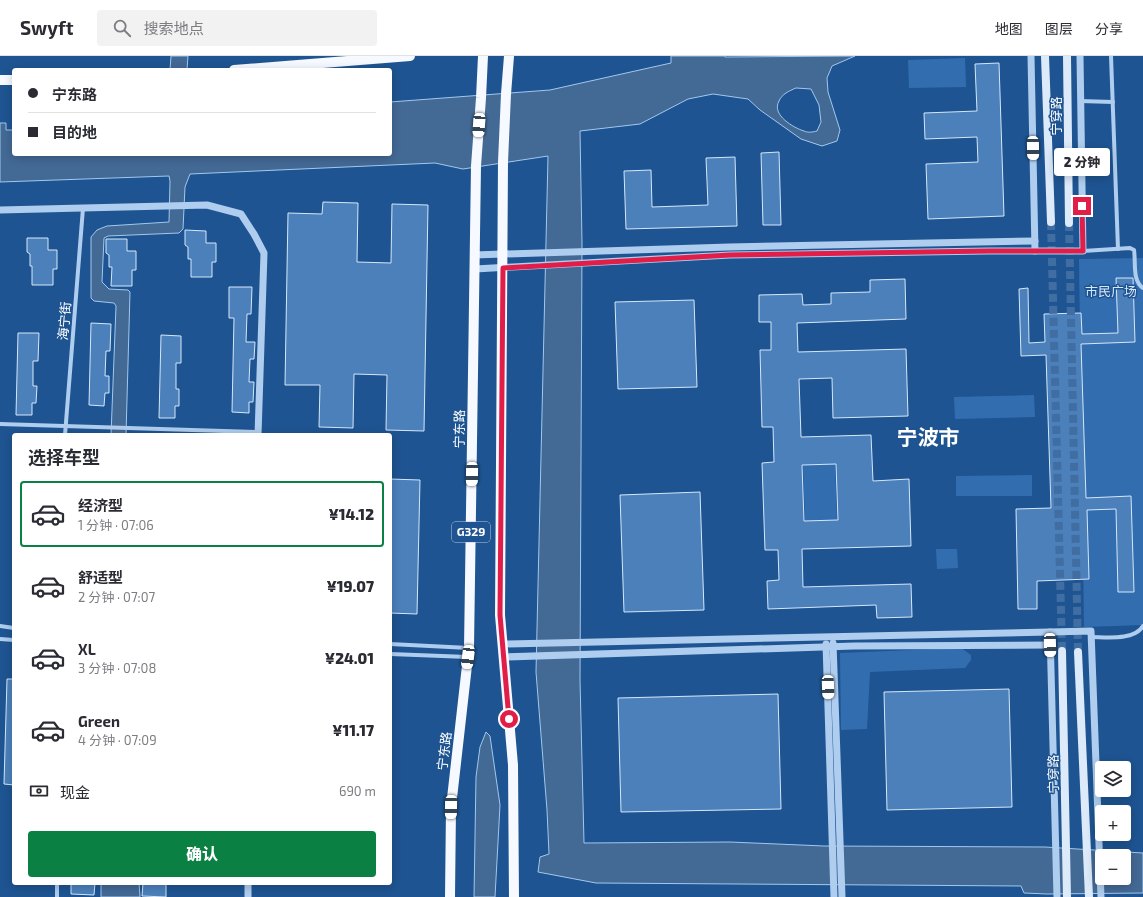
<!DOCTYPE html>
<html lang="zh">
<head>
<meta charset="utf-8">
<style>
	:root { --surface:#fff; --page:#f2f2f3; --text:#2b2b33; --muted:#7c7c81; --line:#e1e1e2; --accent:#0b8043 }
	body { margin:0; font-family:"Exo 2","Noto Sans SC",sans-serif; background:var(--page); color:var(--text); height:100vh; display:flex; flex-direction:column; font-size:15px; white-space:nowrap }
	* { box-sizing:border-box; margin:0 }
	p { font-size:13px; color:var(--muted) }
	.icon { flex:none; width:22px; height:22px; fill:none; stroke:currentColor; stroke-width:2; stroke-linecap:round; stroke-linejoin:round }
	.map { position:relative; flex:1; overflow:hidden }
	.panel { position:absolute; left:12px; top:377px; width:380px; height:452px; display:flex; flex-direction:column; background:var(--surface); border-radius:4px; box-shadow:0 2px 10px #0003 }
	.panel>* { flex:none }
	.guide { position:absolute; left:12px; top:12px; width:380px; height:88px; border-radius:4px; box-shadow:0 2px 10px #0003; display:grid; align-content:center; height:88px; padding:0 16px; background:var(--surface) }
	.tools { position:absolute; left:1095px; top:705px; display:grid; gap:8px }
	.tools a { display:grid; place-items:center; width:36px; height:36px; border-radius:4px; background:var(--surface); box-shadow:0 2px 10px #0003; font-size:20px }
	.end { position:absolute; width:18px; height:18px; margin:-9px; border:5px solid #e11d48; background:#fff; box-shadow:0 0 0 2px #fff }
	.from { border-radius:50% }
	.bubble { position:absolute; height:28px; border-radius:4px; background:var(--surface); box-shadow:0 2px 10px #0003; font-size:13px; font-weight:800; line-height:28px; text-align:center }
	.car { position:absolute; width:12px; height:24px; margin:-12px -6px; border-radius:5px; box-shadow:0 0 3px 1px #0007; background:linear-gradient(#fff 24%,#345 0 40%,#fff 0 76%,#345 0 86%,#fff 0) }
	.guide b { display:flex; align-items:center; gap:14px; height:38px; font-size:15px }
	.guide b+b { border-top:1px solid var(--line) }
	.guide i { width:10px; height:10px; background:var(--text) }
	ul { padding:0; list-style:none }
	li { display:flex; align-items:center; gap:12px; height:66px; margin:0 8px 6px; padding:0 8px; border:2px solid transparent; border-radius:4px }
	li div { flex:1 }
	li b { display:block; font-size:15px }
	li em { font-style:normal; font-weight:800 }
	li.selected { border-color:var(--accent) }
	li>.icon { width:36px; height:36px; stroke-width:1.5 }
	h2 { padding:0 16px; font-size:18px; line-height:48px }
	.pay { display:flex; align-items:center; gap:10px; height:44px; padding:0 16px; font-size:15px }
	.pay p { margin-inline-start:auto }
	.cta { display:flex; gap:8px; margin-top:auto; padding:8px 16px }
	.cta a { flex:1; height:46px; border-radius:4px; background:var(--accent); color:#fff; font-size:16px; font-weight:800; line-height:46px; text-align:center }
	header { display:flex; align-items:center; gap:24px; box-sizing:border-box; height:56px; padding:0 20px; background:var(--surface); border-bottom:1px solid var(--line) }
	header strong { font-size:19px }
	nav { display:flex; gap:22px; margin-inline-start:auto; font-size:14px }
	.search { width:280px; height:36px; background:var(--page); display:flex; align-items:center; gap:10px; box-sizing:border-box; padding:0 14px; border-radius:4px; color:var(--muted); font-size:15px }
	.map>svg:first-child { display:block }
	.green { fill:#326eaf }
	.water { fill:#436995; stroke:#a2c8ef; fill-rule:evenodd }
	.building { fill:#4b80ba; stroke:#d5e7fa; fill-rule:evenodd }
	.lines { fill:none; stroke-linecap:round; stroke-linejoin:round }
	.secondary-tunnel { stroke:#406ea2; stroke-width:8; stroke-dasharray:8 4; stroke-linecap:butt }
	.minor { stroke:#afcdee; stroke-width:4 }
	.tertiary { stroke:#afcdee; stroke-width:7 }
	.secondary { stroke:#dceafa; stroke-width:8 }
	.primary { stroke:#f6f9ff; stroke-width:10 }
	.route { stroke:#e11d48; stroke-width:5 }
	.labels { text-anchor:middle; stroke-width:3; stroke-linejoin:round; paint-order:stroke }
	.shield { fill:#1e5491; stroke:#bcccde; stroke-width:1 }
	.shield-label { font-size:12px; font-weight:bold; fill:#fff }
	.street-label { font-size:13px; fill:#fff; stroke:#1e5491 }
	.park-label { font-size:13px; fill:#d5e7fa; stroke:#1e5491 }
	.town-label { font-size:21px; font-weight:bold; fill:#fff; stroke:#1e5491 }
</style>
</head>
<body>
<header>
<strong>Swyft</strong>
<div class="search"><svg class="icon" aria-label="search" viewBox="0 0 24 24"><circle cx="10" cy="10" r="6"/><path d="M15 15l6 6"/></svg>搜索地点</div>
<nav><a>地图</a><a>图层</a><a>分享</a></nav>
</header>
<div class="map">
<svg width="1143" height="841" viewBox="0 0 1143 841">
	<rect width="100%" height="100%" fill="#1e5491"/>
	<g class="green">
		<path d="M965 2 966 31 909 32 908 4Z"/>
		<path d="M1143 202V569L1084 571 1079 203Z"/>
		<path d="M1034 339 1035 361 955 363 954 341Z"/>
		<path d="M835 408 837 464 805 465 803 409Z"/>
		<path d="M1032 419V440H956V420Z"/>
		<path d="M936 493H957L958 512 937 513Z"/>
		<path d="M961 592 971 599V604L965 612 870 616 867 673 841 674 840 597Z"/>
	</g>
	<g class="water">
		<path d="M171 0H188L187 14H170Z"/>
		<path d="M671 0H725V1L855 0 832 10 827 22 828 36 840 74 837 85 822 90 801 83 760 54 748 43 713 38 688 43 640 68 580 75 582 187 580 624 584 787 730 786 824 790 1045 791 1143 797V837L1047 838 1024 837 1021 830 596 827 538 816 540 801 549 798 547 754 536 616 548 100 463 113 435 107 190 118 185 131 183 173 179 177 108 180 104 182 102 226 109 233 128 234 130 236 126 379H111L116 250 114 247 94 245 91 242V181L97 174 107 170 169 166 170 125 169 120 0 126V67H6V74H14V98H390V46L550 34 671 7ZM796 32 811 33 819 49 821 66 817 75C813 76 808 77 804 75 794 72 771 59 779 45 782 38 789 35 796 32ZM1102 800H1124V822H1102Z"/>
		<path d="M486 676 490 680 500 749 495 841H474L476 721 480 691Z"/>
		<path d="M101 827H139L140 841H101Z"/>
	</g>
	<g class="building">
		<path d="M999 7 1004 160 928 163 926 108 978 106 977 81 925 83 924 57 977 55 975 8Z"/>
		<path d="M779 96 781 169H763L761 97Z"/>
		<path d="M735 101 737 170 626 173 624 115 651 114 652 151 708 149 706 102Z"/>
		<path d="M323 146 358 147 357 206 391 207 392 148 428 149 424 375 386 374 387 319 354 318 353 372 319 371 320 329H285L288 157 322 158Z"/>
		<path d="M185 174 206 175V187H216V206H212V221H191V203H188V191L185 189Z"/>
		<path d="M27 182H48V194H57V213H53V229H32V210H30V198L27 196Z"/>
		<path d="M106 183H127V195H136V214H132V230H111L112 211H109V199L106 197Z"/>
		<path d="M1116 222H1133L1135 286 1081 288 1086 442 1131 440 1134 536H1118L1116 453 1087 454 1089 523 1037 525V553H1018L1016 453 1051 452 1046 299 1021 300 1019 233 1028 232 1029 287 1045 286 1044 258 1081 257 1082 278 1118 277Z"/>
		<path d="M905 223 906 263 797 267 798 296 906 293 908 360 833 362 832 322 799 323 801 381 871 379 873 425 909 423 911 490 802 493 803 531 911 528 912 561 877 562 876 549 768 553 767 525 779 524 778 494H765L762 407 774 406 773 371H762L760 294H771V266H759V239L802 238 803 249 831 248V237L870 236V224ZM836 408 838 464 804 465 802 409Z"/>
		<path d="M229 231H252L251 258H247L246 286H255L254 303H250L249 326H254L253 346H249V357L232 356 234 262H229Z"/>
		<path d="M694 244 697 331 618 333 615 246Z"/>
		<path d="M91 267 111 268 110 295H106L105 320H109V337H105L104 350 89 349Z"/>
		<path d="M18 277H39L38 305H33V330H37L36 347H32V359H16Z"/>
		<path d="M161 279 181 280V307H176V333H179V350H175V362H159Z"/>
		<path d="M390 423 420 424 417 558 390 557Z"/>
		<path d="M700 436 704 554 624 556 620 439Z"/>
		<path d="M7 623H14V729L4 728Z"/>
		<path d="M1009 633 1012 751 887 754 884 636Z"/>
		<path d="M778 638 781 753 621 756 618 642Z"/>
		<path d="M71 827H95L94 839 71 838Z"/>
		<path d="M143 827H166V841L142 840Z"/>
	</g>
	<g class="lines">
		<g class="secondary-tunnel">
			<path d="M1051 166 1062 595"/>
			<path d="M1069 167 1078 596"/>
		</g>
		<g class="minor">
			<path d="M1111 0 1118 193"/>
			<path d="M1080 45 1113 46"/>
			<path d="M1083 195 1130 192 1134 194C1136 206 1132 225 1143 232"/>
			<path d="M0 368 259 376"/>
			<path d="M65 379 83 152"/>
			<path d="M0 570 14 572"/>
			<path d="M1091 581C1106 581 1134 585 1143 570"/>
			<path d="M0 583 14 584"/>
			<path d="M390 588 469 592"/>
			<path d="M390 598 468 601"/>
			<path d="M57 841V827"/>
		</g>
		<g class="tertiary">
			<path d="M1031 0 1035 195H1083L1080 0"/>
			<path d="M0 154 207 149 241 158 254 178 264 197 258 379"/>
			<path d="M474 199 729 191 1035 185"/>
			<path d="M475 213 730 199 989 195H1035"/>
			<path d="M833 587 842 841"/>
			<path d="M503 588 1050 576"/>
			<path d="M826 588 834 841"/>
			<path d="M504 601 854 590 1051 589"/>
			<path d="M248 841V827"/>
			<path d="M1057 841 1050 576 1091 575 1101 841"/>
		</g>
		<g class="secondary">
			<path d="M1045 0 1051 166"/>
			<path d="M1067 0 1069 167"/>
			<path d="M1062 595 1067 841"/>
			<path d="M1078 596 1089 841"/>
		</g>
		<g class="primary">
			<path d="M509 0 506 38 503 106 500 559 513 709 514 841"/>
			<path d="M234 14 410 0"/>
			<path d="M0 24H14"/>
			<path d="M450 841 451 751 469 592 476 110 481 42 483 0"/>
		</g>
	</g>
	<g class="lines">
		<path class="route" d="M509 663 500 559 503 212 730 199 989 195H1083L1082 150"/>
	</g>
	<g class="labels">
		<rect class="shield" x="452" y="466" width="38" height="20" rx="3"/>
		<g class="shield-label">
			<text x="471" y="480">G329</text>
		</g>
		<g class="street-label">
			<text transform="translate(1056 60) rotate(-90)" y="5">宁穿路</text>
			<text transform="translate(64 265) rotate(-85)" y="5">海宁街</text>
			<text transform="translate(459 373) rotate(-89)" y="5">宁东路</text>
			<text transform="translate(444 695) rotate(-83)" y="5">宁东路</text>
			<text transform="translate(1053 718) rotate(-91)" y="5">宁穿路</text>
		</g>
		<g class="park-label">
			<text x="1111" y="240">市民广场</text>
		</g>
		<g class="town-label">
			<text x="928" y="389">宁波市</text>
		</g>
	</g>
</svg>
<div class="tools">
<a><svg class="icon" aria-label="layers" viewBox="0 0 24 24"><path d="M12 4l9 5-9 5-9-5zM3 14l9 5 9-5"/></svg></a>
<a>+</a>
<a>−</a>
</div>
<i class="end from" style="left:509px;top:663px"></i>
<i class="end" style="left:1082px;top:150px"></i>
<div class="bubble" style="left:1054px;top:92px;width:56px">2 分钟</div>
<i class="car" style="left:479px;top:69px;rotate:184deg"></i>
<i class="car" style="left:1033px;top:92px;rotate:179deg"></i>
<i class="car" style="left:472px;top:418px;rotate:181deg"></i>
<i class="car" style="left:1050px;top:589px;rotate:178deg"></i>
<i class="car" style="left:468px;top:601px;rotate:187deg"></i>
<i class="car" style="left:828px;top:631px;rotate:178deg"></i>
<i class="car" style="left:451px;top:751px;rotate:181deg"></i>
<div class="guide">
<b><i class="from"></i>宁东路</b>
<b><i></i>目的地</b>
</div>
<section class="panel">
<h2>选择车型</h2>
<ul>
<li class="selected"><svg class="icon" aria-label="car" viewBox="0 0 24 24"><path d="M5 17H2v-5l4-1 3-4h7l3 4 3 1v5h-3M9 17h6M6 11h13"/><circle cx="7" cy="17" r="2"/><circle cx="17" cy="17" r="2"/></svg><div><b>经济型</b><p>1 分钟 · 07:06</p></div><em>¥14.12</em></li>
<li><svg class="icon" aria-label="car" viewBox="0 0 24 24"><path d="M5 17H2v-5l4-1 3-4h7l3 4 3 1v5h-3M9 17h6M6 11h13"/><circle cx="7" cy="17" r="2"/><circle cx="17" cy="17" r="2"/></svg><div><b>舒适型</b><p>2 分钟 · 07:07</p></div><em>¥19.07</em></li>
<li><svg class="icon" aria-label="car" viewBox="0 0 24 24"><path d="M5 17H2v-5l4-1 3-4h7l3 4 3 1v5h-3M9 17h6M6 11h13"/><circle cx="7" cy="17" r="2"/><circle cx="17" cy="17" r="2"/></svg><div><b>XL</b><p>3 分钟 · 07:08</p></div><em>¥24.01</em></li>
<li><svg class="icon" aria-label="car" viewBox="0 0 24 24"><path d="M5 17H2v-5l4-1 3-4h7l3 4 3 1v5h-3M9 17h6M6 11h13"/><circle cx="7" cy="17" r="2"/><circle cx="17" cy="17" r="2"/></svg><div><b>Green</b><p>4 分钟 · 07:09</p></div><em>¥11.17</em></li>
</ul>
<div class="pay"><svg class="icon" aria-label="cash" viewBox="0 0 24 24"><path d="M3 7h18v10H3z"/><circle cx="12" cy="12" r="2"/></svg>现金<p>690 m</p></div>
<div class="cta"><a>确认</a></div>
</section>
</div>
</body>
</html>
